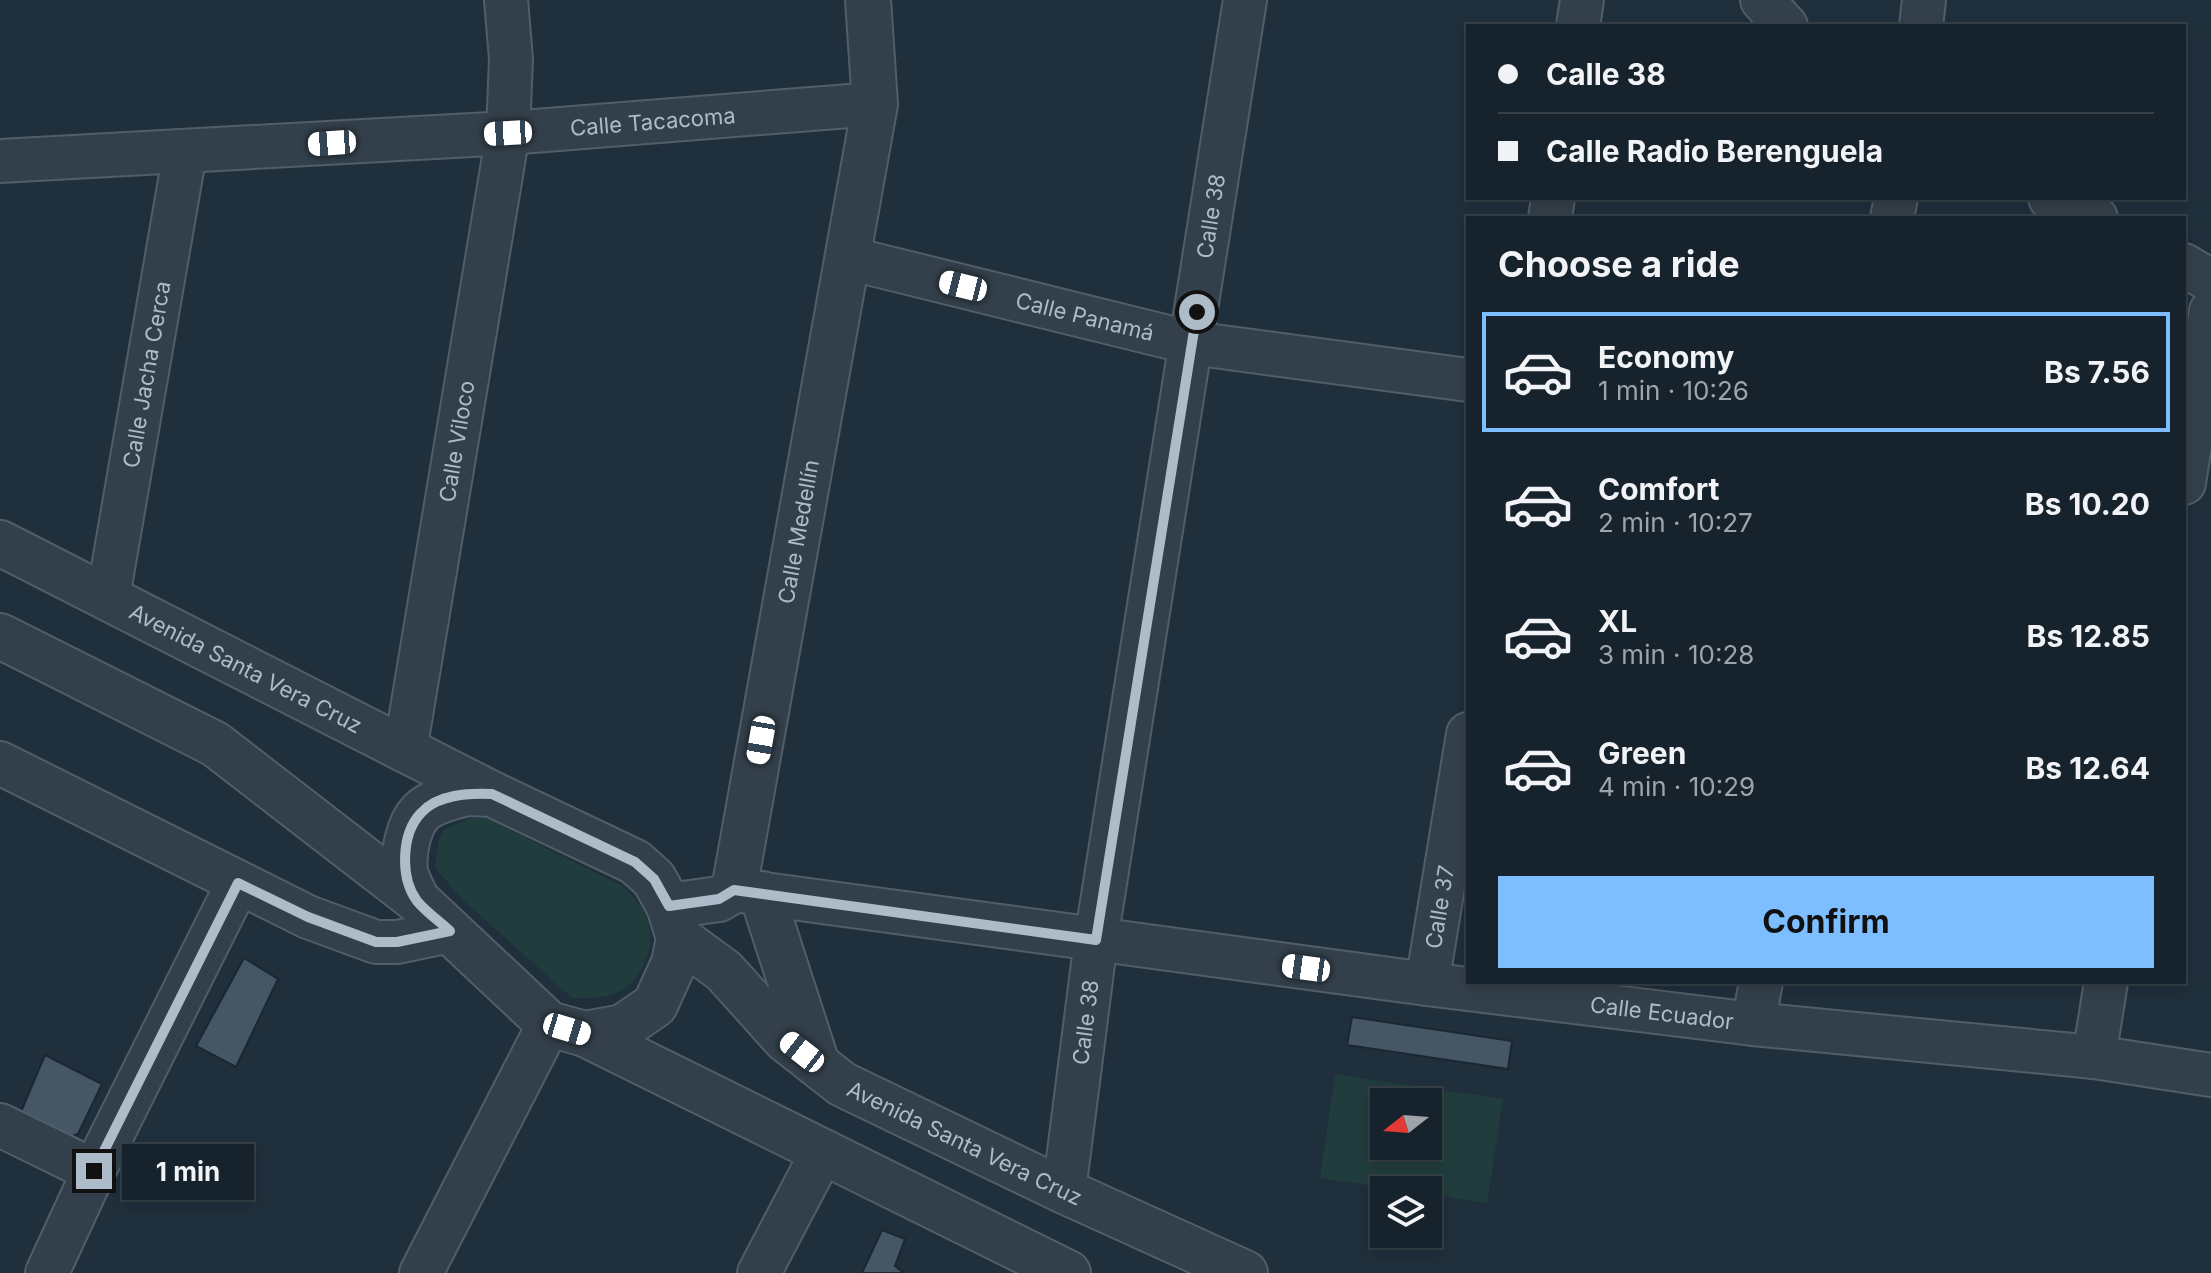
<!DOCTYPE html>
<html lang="en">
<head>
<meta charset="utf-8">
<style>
	:root { --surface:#17232c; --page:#242f38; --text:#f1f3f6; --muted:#9ea4a9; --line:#364048; --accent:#7cbeff }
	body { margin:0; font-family:Inter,sans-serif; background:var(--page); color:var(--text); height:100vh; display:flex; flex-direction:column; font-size:30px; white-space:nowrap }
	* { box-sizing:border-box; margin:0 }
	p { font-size:26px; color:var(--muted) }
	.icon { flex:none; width:44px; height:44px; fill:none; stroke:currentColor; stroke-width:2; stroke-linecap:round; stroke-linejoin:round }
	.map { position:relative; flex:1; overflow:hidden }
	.sheet { position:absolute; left:1466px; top:216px; width:720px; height:768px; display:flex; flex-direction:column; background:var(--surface); border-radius:0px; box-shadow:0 4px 12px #0003,0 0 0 2px var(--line) }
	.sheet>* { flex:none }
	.banner { position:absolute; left:1466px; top:24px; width:720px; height:176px; border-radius:0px; box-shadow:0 4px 12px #0003,0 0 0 2px var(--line); display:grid; align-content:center; height:176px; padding:0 32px; background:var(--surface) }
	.needle { width:52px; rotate:253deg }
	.buttons { position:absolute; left:1370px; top:1088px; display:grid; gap:16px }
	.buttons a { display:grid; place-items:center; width:72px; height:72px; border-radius:0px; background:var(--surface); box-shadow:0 4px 12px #0003,0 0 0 2px var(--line); font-size:40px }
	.end { position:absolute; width:36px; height:36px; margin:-18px; border:10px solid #aebbc8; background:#111; box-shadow:0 0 0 4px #111 }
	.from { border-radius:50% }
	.bubble { position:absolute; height:56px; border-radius:0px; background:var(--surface); box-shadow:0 4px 12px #0003,0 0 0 2px var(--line); font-size:26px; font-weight:700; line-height:56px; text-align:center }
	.car { position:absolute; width:24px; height:48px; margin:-24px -12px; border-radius:10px; box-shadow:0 0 6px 2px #0007; background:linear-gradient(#fff 24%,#345 0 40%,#fff 0 76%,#345 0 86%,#fff 0) }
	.banner b { display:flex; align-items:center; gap:28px; height:76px; font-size:30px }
	.banner b+b { border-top:2px solid var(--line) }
	.banner i { width:20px; height:20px; background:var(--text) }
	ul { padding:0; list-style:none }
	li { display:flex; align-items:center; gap:24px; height:120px; margin:0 16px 12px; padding:0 16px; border:4px solid transparent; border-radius:0px }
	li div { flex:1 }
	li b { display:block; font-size:30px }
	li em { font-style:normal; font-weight:700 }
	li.active { border-color:var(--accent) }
	li>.icon { width:72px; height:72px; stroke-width:1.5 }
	h2 { padding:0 32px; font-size:36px; line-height:96px }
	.primary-button { display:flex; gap:16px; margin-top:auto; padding:16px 32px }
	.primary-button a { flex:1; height:92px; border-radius:0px; background:var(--accent); color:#111; font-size:32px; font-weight:700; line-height:92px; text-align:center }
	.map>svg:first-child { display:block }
	.green { fill:#213c3c; fill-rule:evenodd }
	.building { fill:#455665; stroke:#1b2732; stroke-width:2 }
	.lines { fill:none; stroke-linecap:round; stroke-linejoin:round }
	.minor-casing { stroke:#515e69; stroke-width:46 }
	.tertiary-casing { stroke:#515e69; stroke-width:48 }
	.minor { stroke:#33404b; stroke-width:42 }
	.tertiary { stroke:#33404b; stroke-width:44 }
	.route { stroke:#aebbc8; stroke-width:10 }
	.labels { text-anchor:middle; stroke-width:7; stroke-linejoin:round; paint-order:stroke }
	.street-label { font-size:22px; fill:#aebbc8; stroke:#192530 }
</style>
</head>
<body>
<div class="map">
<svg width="2211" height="1273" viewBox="0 0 2211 1273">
	<rect width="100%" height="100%" fill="#1f2f3b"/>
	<g class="green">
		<path d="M474 817 488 819 624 887C650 912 658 933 643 967 637 978 629 988 616 993 603 999 586 998 572 998L464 901 435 868 439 839 445 829Z"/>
		<path d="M1335 1074 1503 1099 1487 1203 1428 1194V1190H1401L1320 1178ZM1384 1102H1428V1146H1384Z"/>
	</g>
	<g class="building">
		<path d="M244 958 278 979 236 1067 196 1046Z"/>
		<path d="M1352 1017 1512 1041 1508 1069 1347 1045Z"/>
		<path d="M45 1055 102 1084 78 1134 68 1138 20 1114Z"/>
		<path d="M882 1230 905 1239 895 1266 904 1273H862Z"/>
	</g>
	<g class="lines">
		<defs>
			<g id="minor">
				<path d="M1762 0 1786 26"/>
				<path d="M1578 26 1582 0"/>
				<path d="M1921 26 1924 0"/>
				<path id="s1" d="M0 161 508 133 875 104"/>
				<path d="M2050 198 2096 218"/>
				<path d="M1550 218 1553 198"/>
				<path d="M1892 218 1896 198"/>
				<path id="s2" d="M848 258 1192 343 1468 380"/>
				<path d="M2184 265 2211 281"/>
				<path d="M2184 483 2211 311"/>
				<path id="s3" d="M108 597 185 152"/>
				<path id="s4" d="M405 751 508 133 511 59 506 0"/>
				<path d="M0 763 308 917 376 942H397L450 931"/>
				<path id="s5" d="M734 890 1427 984 1753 1024 2094 1057 2211 1075"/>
				<path id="s6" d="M1427 984 1468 734"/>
				<path d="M1753 1024 1761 982"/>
				<path d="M2094 1057 2106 982"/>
				<path d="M0 1125 94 1171"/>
				<path id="s7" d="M1064 1191 1096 940 1245 0"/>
				<path d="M47 1273 94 1171 238 883"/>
				<path d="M421 1273 549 1024"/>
				<path d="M759 1273 823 1151"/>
			</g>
			<g id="tertiary">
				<path id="s8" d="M0 543 492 794"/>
				<path d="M0 636 215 744 417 900"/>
				<path d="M467 793 492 794 635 862 654 879 669 906 679 938 674 963 655 1005 623 1027 585 1034 549 1024 417 900C413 891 407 881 405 871 403 854 408 825 421 812 432 801 452 797 467 793Z"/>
				<path d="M762 894 817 1064"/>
				<path id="s9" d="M669 906 719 899 734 890 875 104 868 0"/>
				<path id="s10" d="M679 938 724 971 786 1040 842 1084 1064 1191 1245 1273"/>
				<path d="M585 1034 1068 1273"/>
			</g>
		</defs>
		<use href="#minor" class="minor-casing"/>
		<use href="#tertiary" class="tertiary-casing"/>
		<use href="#minor" class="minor"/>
		<use href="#tertiary" class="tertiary"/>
	</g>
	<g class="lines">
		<path class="route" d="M94 1171 238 883 308 917 376 942H397L450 931C439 921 426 912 417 901 400 878 401 834 421 813 438 794 469 793 492 794L635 862 654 879 669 906 719 899 734 890 1096 940 1197 312"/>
	</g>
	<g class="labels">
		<g class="street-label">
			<text dy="8" stroke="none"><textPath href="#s1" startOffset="654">Calle Tacacoma</textPath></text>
			<text dy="8" stroke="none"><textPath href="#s7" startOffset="986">Calle 38</textPath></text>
			<text dy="8" stroke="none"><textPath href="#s2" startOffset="244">Calle Panamá</textPath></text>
			<text dy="8" stroke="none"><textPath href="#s3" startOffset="226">Calle Jacha Cerca</textPath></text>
			<text dy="8" stroke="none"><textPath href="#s4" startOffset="314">Calle Viloco</textPath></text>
			<text dy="8" stroke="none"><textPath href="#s9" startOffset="432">Calle Medellín</textPath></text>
			<text dy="8" stroke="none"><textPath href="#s8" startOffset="276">Avenida Santa Vera Cruz</textPath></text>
			<text dy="8" stroke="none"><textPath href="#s6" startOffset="78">Calle 37</textPath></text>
			<text dy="8" stroke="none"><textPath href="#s5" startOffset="936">Calle Ecuador</textPath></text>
			<text dy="8" stroke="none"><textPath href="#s7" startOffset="170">Calle 38</textPath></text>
			<text dy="8" stroke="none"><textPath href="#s10" startOffset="356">Avenida Santa Vera Cruz</textPath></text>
		</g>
	</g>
</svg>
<div class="buttons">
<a><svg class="needle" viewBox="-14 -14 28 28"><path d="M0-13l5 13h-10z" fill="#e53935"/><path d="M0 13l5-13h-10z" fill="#9ea4a9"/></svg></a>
<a><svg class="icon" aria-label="layers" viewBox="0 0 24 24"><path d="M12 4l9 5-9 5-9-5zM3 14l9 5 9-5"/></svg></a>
</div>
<i class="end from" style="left:1197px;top:312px"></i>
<i class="end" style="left:94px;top:1171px"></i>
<div class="bubble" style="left:122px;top:1144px;width:132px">1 min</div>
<i class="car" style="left:508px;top:133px;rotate:267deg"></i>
<i class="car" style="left:332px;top:143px;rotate:266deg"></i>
<i class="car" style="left:963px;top:286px;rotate:284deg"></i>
<i class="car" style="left:761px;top:740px;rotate:190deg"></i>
<i class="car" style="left:1306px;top:968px;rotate:278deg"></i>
<i class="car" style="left:567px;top:1029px;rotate:107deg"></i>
<i class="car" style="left:802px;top:1052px;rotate:308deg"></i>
<div class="banner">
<b><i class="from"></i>Calle 38</b>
<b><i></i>Calle Radio Berenguela</b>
</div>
<section class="sheet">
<h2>Choose a ride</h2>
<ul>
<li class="active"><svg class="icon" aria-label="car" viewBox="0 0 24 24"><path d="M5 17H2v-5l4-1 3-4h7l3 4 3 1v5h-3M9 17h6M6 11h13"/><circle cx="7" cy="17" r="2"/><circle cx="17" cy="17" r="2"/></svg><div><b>Economy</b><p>1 min · 10:26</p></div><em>Bs 7.56</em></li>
<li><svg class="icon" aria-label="car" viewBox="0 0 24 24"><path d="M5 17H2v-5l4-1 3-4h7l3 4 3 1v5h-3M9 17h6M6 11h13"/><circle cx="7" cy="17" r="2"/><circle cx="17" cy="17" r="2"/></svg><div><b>Comfort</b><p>2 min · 10:27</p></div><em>Bs 10.20</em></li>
<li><svg class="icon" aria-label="car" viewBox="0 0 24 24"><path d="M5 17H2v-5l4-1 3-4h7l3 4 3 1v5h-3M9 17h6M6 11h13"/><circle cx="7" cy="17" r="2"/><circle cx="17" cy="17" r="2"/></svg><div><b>XL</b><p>3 min · 10:28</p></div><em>Bs 12.85</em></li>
<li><svg class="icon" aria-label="car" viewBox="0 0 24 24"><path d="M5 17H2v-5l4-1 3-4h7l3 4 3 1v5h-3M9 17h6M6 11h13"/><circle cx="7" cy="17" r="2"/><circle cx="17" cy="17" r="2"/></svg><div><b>Green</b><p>4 min · 10:29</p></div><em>Bs 12.64</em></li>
</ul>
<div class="primary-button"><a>Confirm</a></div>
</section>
</div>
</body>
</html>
